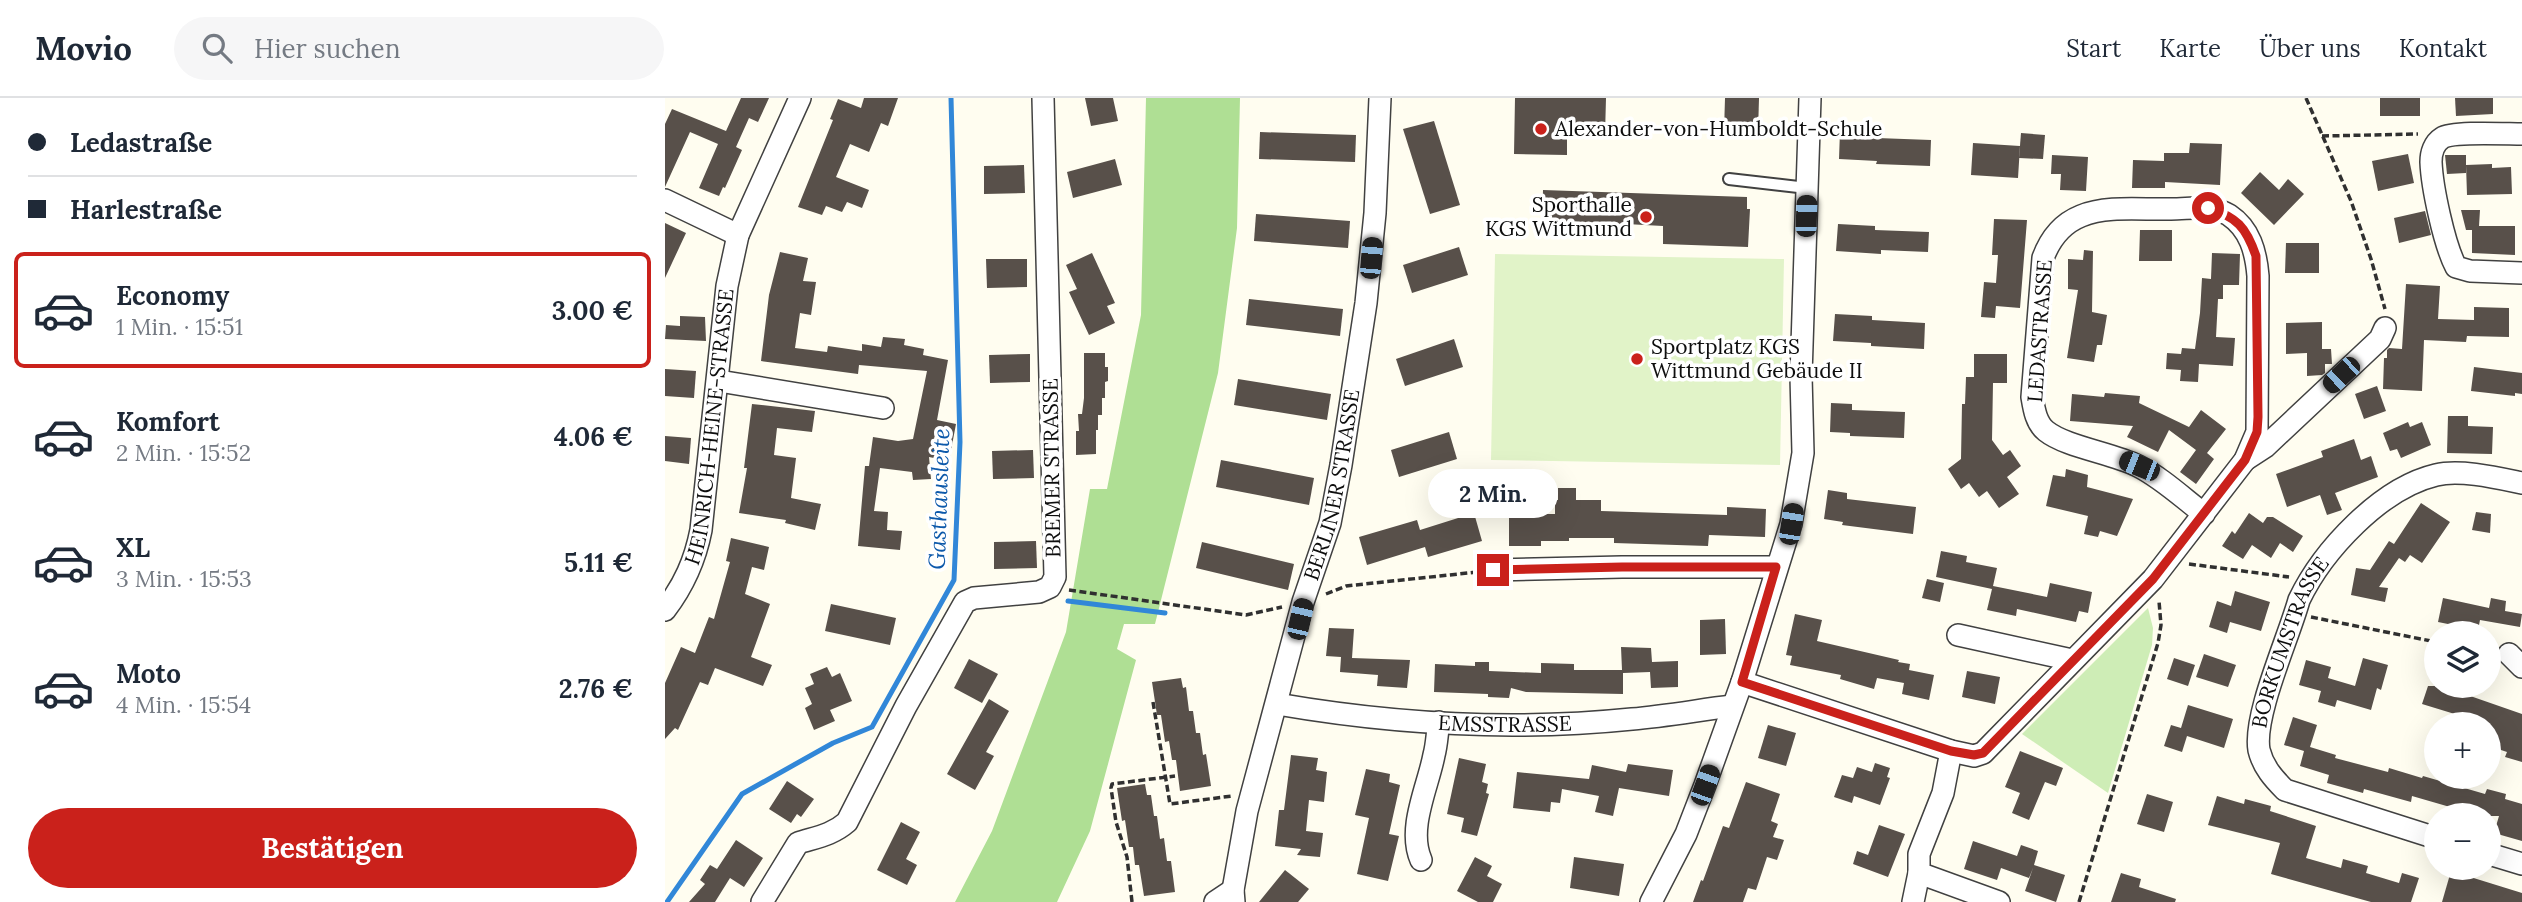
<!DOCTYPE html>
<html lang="de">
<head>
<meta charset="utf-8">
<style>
	:root { --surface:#fff; --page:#f6f6f7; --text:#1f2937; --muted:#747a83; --line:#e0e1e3; --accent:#ca211b }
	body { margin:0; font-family:Lora,serif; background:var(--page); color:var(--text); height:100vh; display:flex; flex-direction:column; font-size:26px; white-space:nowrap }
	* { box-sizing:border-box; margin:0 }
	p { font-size:23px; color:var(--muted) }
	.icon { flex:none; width:38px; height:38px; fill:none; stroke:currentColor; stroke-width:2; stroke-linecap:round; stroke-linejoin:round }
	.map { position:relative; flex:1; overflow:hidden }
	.panel { display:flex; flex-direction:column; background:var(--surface); width:665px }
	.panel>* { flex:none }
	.banner { display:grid; align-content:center; height:154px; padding:0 28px; background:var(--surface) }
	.buttons { position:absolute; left:1759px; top:523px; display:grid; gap:14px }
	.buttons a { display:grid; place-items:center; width:77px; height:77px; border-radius:50%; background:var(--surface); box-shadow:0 7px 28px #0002; font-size:35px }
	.end { position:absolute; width:32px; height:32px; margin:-16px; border:9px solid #ca211b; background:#fff; box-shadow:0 0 0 4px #fff }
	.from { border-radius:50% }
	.bubble { position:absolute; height:49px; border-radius:24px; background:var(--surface); box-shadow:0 7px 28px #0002; font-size:23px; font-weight:700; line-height:49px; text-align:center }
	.car { position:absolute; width:21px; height:42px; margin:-21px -10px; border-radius:9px; box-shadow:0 0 5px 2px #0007; background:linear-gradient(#222 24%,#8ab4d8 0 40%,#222 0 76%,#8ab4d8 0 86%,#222 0) }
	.banner b { display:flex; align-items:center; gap:24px; height:66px; font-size:26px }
	.banner b+b { border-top:2px solid var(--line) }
	.banner i { width:18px; height:18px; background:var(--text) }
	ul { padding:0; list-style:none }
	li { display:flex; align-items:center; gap:21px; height:116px; margin:0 14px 10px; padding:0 14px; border:4px solid transparent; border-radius:10px }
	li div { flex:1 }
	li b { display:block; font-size:26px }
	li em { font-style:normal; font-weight:700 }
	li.selected { border-color:var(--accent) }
	li>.icon { width:63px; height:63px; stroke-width:1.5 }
	.button { display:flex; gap:14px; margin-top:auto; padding:14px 28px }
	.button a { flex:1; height:80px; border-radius:42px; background:var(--accent); color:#fff; font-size:28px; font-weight:700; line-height:80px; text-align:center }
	header { display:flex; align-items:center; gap:42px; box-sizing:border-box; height:98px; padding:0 35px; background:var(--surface); border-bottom:2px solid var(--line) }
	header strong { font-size:33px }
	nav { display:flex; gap:38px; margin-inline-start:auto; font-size:24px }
	.search { width:490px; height:63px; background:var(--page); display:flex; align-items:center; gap:18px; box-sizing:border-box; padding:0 24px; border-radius:38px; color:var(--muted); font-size:26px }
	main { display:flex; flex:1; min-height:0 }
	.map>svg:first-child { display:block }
	.green { fill:#ceedb6 }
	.forest { fill:#afdf94 }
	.pitch { fill:#e1f3c8 }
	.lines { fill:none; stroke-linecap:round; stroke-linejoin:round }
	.stream { stroke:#3187d8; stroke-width:5 }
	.building { fill:#58504a }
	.lane-casing { stroke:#414141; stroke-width:14 }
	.street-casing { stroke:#414141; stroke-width:24 }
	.path { stroke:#303030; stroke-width:3.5; stroke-dasharray:7 3.5; stroke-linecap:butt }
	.lane { stroke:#fff; stroke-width:10 }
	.street { stroke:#fff; stroke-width:21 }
	.route { stroke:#ca211b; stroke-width:9 }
	.poi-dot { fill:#ca211b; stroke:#fff; stroke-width:2.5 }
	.labels { text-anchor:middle; stroke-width:7; stroke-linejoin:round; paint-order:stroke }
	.poi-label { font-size:21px; fill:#0e0e0e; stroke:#fff; text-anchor:start }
	.street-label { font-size:21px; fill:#0e0e0e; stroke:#fff }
	.water-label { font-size:23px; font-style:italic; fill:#0d59aa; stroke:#fff }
</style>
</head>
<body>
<header>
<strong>Movio</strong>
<div class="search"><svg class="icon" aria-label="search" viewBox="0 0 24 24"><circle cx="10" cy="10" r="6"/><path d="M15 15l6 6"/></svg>Hier suchen</div>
<nav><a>Start</a><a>Karte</a><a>Über uns</a><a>Kontakt</a></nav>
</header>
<main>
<section class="panel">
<div class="banner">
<b><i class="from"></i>Ledastraße</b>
<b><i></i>Harlestraße</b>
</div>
<ul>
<li class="selected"><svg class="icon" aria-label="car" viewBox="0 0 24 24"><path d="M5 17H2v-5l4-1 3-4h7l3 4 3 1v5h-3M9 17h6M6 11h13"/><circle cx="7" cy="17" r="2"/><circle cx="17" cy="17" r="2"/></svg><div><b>Economy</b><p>1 Min. · 15:51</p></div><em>3.00 €</em></li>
<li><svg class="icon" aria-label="car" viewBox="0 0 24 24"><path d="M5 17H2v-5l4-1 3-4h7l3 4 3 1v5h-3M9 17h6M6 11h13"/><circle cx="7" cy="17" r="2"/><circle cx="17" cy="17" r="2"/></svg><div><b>Komfort</b><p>2 Min. · 15:52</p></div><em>4.06 €</em></li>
<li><svg class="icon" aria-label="car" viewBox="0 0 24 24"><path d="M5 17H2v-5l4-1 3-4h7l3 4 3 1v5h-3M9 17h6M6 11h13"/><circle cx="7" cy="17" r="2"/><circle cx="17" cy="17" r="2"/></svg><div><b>XL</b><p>3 Min. · 15:53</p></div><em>5.11 €</em></li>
<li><svg class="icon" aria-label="car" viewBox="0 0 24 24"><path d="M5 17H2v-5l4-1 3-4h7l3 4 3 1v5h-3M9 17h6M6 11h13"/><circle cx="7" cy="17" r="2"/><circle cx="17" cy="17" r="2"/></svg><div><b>Moto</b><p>4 Min. · 15:54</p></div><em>2.76 €</em></li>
</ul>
<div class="button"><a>Bestätigen</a></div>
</section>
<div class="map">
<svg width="1857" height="804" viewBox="0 0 1857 804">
	<rect width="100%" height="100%" fill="#fffdf0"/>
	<path class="green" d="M1483 510 1488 530 1487 547 1443 695 1357 636Z"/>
	<path class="forest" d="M481 0H575L572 130 553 275 490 526H459L452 551 471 562 425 733 392 804H290L327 733 401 534 425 391H442L476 217Z"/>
	<path class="pitch" d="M830 156 1119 161 1115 367 826 362Z"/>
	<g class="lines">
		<g class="stream">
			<path d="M403 503 500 515"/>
			<path d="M2 804 77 696 168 645 207 629 289 482 295 344 286 0"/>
		</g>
	</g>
	<g class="building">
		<path d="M76 0H104L93 24 84 20 71 49 77 52 60 90 58 89 54 98 34 90 53 46 25 34 0 89V26L7 11 61 33Z"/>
		<path d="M199 0H233L223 28 216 25 204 54 185 46 171 79 204 92 197 110 182 104 177 114 161 108 157 117 133 109 168 22 165 21 173 1 196 10Z"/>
		<path d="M420 0H448L453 23 426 28Z"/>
		<path d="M850 0H941L940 37 902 35V57L849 56Z"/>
		<path d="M1060 0H1094L1093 35 1059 34Z"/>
		<rect x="1715" y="0" width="40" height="18"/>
		<path d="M1790 0H1828V16L1791 18Z"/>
		<path d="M769 23 795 107 765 116 738 31Z"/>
		<path d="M1175 33 1213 35 1212 40 1266 42 1265 68 1211 66 1212 63 1174 61Z"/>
		<path d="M595 34 691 37 690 64 594 61Z"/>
		<path d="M1356 35 1380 37 1378 61 1354 60Z"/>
		<path d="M1308 45 1355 48 1353 80 1306 77Z"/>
		<path d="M1525 45 1557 46 1555 87 1500 84V90H1467L1468 62 1499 63V55H1524Z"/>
		<path d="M1743 56 1749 85 1713 93 1707 63Z"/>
		<path d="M1387 57 1423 59 1421 93 1395 92 1396 76H1386Z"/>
		<path d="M1780 57H1801V75L1782 76Z"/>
		<path d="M450 61 457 87 408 100 402 74Z"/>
		<path d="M1827 66V70L1846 69 1847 96 1802 97 1801 67Z"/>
		<path d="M359 67 360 95 319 96V68Z"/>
		<path d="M1595 74 1614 92 1623 81 1639 96 1609 127 1576 95Z"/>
		<path d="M878 92 1082 99V111H1085L1083 149 998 146V128L961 126V133L877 130Z"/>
		<path d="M1796 112H1815L1814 128H1850V157L1807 155V132H1801Z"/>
		<path d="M1760 113 1766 137 1734 145 1729 120Z"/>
		<path d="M591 116 685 123 683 150 589 143Z"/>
		<path d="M1329 121 1362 122 1355 210 1331 208 1330 220 1316 219 1319 184 1331 185 1333 157H1327Z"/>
		<path d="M0 125 21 135 0 180Z"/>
		<path d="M1173 126 1210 128V132L1264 134 1263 154 1216 152V156L1171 153Z"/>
		<path d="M1475 132H1507V163H1474Z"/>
		<path d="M1621 145H1654V175H1620Z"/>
		<path d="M794 149 803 177 747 195 738 167Z"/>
		<path d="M1419 152 1428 153 1427 214 1442 217 1437 247H1432L1429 264 1402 260 1413 192 1403 191V161L1418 162Z"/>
		<path d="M115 154 143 160 138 183 151 184 146 217 135 215 130 250 162 254 163 248 197 253V246L216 249 218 239 240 241 239 247 259 251 258 257 283 262 272 322 291 326 284 363 264 359 266 381 248 382 247 374 215 370 209 413 223 414 222 432 237 433 235 452 193 448 200 368H204L208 339 233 343 248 341 262 273 194 267 193 276 96 263 104 197Z"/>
		<path d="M427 155 450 205 442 208 450 225 424 237 404 194 412 191 401 167Z"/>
		<path d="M1547 155 1575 156 1574 187H1558V201H1553L1551 239 1570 240 1568 268 1534 266 1533 284 1515 283 1516 272 1501 271 1502 255 1516 256 1517 250 1530 251 1535 215 1537 180 1546 181Z"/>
		<path d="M321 161H362V189L322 190Z"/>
		<path d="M1741 186 1775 188 1773 221 1809 222V209L1844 210V239L1802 238 1801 244 1759 242 1757 293 1718 291 1719 260H1722V252L1724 250 1737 251Z"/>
		<path d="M584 201 678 211 675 238 581 227Z"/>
		<path d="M1170 216 1207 218V222L1260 225 1259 251 1206 248V245L1168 243Z"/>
		<path d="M15 218 40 219 41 243 0 241 1 227 15 228Z"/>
		<path d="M1657 224V251H1666L1667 266H1660V275L1657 277 1642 278V255L1621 256V225Z"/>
		<path d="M789 241 798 269 740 288 731 261Z"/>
		<path d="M419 255H440V269H443V283L440 284V300H437V317H433V332H431V356L411 357V333H414L413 316H417L419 300Z"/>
		<path d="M365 256V284L325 285 324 257Z"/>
		<path d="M1309 256H1342V285H1328L1327 342 1338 357 1345 352 1356 368 1342 379 1354 396 1334 410 1322 393 1314 399 1304 385 1296 391 1283 371 1296 361 1297 306H1300L1301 279H1309Z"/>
		<path d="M1809 269 1857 275V296L1850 295V298L1806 293Z"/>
		<path d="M0 271 31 273 29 300 0 298Z"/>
		<path d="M573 281 666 296 662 322 569 307Z"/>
		<path d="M1712 288 1721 313 1699 321 1690 296Z"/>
		<path d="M1440 295 1475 298 1474 305 1524 329 1536 312 1561 331 1542 355 1549 361 1531 386 1515 374 1531 352 1504 332 1493 354 1462 339 1468 328 1405 323 1407 296 1439 299Z"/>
		<path d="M1166 305 1187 306V312L1240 314 1239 340 1185 338V335L1165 334Z"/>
		<path d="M87 306 150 313 147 334 112 330 109 357 131 360 126 400 156 406 150 432 120 425 121 422 74 415 82 370H79Z"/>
		<path d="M1783 318H1803V328L1828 329 1827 356 1782 355Z"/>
		<path d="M1743 324 1745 329 1757 324 1766 347 1736 360 1732 351 1725 353 1718 335Z"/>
		<path d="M784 334 792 361 734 379 726 352Z"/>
		<path d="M0 338 26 340 24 366 0 363Z"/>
		<path d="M1689 341 1696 362 1706 358 1713 379 1670 395 1677 412 1662 417 1655 397 1622 409 1611 376 1658 359 1656 353Z"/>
		<path d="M368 352 369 380 328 381 327 353Z"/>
		<path d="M556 362 649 380 644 407 551 389Z"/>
		<path d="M1401 371 1423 377 1422 389 1468 401 1452 438 1435 433 1433 439 1419 436 1423 418 1381 408 1388 377 1400 379Z"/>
		<path d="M893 390H911V402H936V413L1062 417V409L1101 411 1100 439 1044 437 1043 448 949 445V440H904V443H876V448H844V416H890V402H893Z"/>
		<path d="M1163 392 1182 395V401L1251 409 1248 436 1177 427 1178 424 1159 421Z"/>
		<path d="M1756 405 1785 424 1757 465 1745 457 1740 464 1734 460 1714 489 1723 490 1720 504 1686 497 1691 470 1705 472 1724 443 1729 446Z"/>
		<path d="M1811 414 1826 416 1825 435 1807 432Z"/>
		<path d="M809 415 817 443 763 459 760 449 702 467 694 439 752 422 755 432Z"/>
		<path d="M1584 415 1598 425 1602 419H1608L1638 438 1628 454 1615 445 1606 460 1587 447 1578 461 1557 448 1567 433 1570 436Z"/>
		<path d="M66 440 104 449 99 472 87 469 80 496 105 506 86 559 107 567 98 588 50 570 43 587 35 584 13 632 10 630 0 641V585L16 549 30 555 44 519 49 521 65 464 61 463Z"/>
		<path d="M371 443 372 470 329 471V444Z"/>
		<path d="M537 444 629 466 623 492 531 470Z"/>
		<path d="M1276 453 1302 458 1301 464 1332 470 1328 488 1382 499 1385 485 1427 494 1423 515 1414 513 1411 524 1352 511 1351 518 1322 512 1327 491 1271 479Z"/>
		<path d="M1262 481 1279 485 1275 504 1257 500Z"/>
		<path d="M1570 493 1605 504 1596 533 1565 524 1562 535 1544 529 1552 503 1566 508Z"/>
		<path d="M1778 500 1824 510 1826 500 1841 503 1840 513 1857 516 1855 529 1815 522 1813 532 1773 524Z"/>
		<path d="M166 506 231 520 225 547 160 533Z"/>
		<path d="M1130 516 1157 522 1152 543 1234 562 1233 564 1245 566 1244 572 1269 577 1264 602 1237 596 1239 585 1212 580 1209 591 1175 581 1176 577 1125 567 1127 558 1121 557Z"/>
		<path d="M1060 521 1061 556 1035 557V522Z"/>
		<path d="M664 530 689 531 687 560 745 562 742 590 712 588 713 577 675 574 676 559 661 558Z"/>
		<path d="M956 549 986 550 987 564 1013 563V589L986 590 985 574 958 575V596L861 594 846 590 844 600 823 599V596L769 594 770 566 810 568V564H824V573L876 575V565L909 566V572H957Z"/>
		<path d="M1539 556 1571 567 1563 589 1531 579Z"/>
		<path d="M1509 560 1530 567 1523 588 1502 581Z"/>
		<path d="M1698 560 1723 567 1716 592 1712 590 1706 612 1672 602 1670 609 1653 604 1656 593 1634 587 1641 562 1666 569 1663 580 1690 588Z"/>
		<path d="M304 561 333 576 317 605 289 590Z"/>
		<path d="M162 569 167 579 175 575 187 603 165 612 170 623 149 632 140 610 147 606 140 590 149 586 145 576Z"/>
		<path d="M1302 573 1335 579 1330 606 1297 599Z"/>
		<path d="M516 580 518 590 521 589 524 613H528L531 635H535L538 657 541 656 546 688 515 693 511 662H507L504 643 500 644 496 617H492L487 584Z"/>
		<path d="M1763 588H1790L1788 592 1857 616V664L1840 659 1842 654 1824 648V626H1790L1793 617 1757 606Z"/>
		<path d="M324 601 344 613 321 654 329 658 310 692 282 676Z"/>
		<path d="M1523 607 1568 621 1559 650 1522 638 1517 654 1499 648 1506 627 1516 630Z"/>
		<path d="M1628 619 1652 627 1645 649 1671 657 1670 660 1723 674 1724 670 1757 680 1758 678 1820 696 1822 691 1841 696 1840 701 1857 706V743L1829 735 1834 718H1782L1785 709 1747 698 1746 704 1699 691 1698 695 1662 685 1664 677 1635 668 1639 653 1619 647Z"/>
		<path d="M1103 627 1131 635 1121 668 1093 660Z"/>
		<path d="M1355 653 1398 670 1391 688 1380 684 1364 722 1347 715 1355 695 1340 689Z"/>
		<path d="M626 657 653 660 651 672 662 674 659 704 644 702 641 733 658 735 655 759 632 757 636 751 610 748 614 712H619Z"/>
		<path d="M794 660 821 666 817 684 823 686 821 695 824 696 812 738 796 734 799 720 782 716Z"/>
		<path d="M1210 665 1225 670 1222 679 1225 680 1215 707 1189 698 1187 705 1169 699 1177 677 1188 680 1192 669 1207 674Z"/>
		<path d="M963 666 1008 672 1004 698 954 690 948 718 930 714 934 698 897 691 895 705 886 704 885 714 848 710 852 674 924 681 927 667 961 674Z"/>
		<path d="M701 671 725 676 724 684 735 687 724 736 734 738 723 783 692 776 704 720 690 717Z"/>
		<path d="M122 683 149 701 136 719 132 716 126 725 104 711Z"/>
		<path d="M1081 684 1115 696 1106 723 1113 726 1108 739 1119 742 1112 762 1102 759 1091 792 1083 790 1078 804H1028L1036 782 1038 783 1058 728 1064 730Z"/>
		<path d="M480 686 482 697H486L489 718H492L495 741 499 740 502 763H506L510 794 479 798 474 767H470L468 749H464L460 722 457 723 452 690Z"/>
		<path d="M1482 696 1508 704 1499 734 1472 726Z"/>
		<path d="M1552 698 1579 706 1580 701 1606 708 1605 713 1651 728 1641 760 1676 770 1678 761 1703 768 1701 775 1734 785 1737 775 1754 780 1746 804H1706L1606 776 1615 745 1543 727Z"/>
		<path d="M236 724 255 734 241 761 252 767 242 787 212 772Z"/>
		<path d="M1214 727 1240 736 1223 779 1188 766 1192 753 1203 757Z"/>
		<path d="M71 742 98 760 79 789 65 780 50 804H24L40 786 35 782 45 767 52 771Z"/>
		<path d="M1308 743 1352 758 1356 747 1373 753 1369 767 1400 777 1391 804 1360 793 1368 770 1364 780 1336 770 1332 782 1299 771Z"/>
		<path d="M810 759 827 768 822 778 837 786 828 804H813L792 793Z"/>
		<path d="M909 759 959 766 954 798 905 790Z"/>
		<path d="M620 772 644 791 633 804H594Z"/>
		<path d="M1786 773 1857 795V804H1777Z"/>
		<path d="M1456 775 1476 781 1474 789 1511 801 1510 804H1446Z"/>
	</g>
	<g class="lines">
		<defs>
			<path id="lane" d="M1064 81 1142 90"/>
			<g id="street">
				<path d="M1857 36C1841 36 1788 33 1777 40 1769 45 1766 55 1766 64 1767 89 1779 146 1791 169L1805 173 1857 175"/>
				<path d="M0 102 73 137"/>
				<path d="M54 283 218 310"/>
				<path d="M1580 362 1600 349 1715 241 1720 230"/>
				<path d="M829 472 957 469H1111"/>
				<path id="s1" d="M0 512C19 487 30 463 36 432L62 188 73 137 135 0"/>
				<path d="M1293 537 1407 562"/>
				<path d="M1844 556 1857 569"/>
				<path d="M1077 584 1286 653 1309 658 1318 655 1488 481 1580 362 1592 334 1593 178C1591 154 1585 131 1564 117 1559 114 1550 111 1544 110 1532 109 1518 111 1506 111 1478 112 1442 107 1416 118 1396 126 1385 141 1378 160L1367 299C1369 311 1371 325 1381 333 1401 349 1447 355 1473 368 1497 380 1518 400 1539 416"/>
				<path id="s2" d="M612 606C728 626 850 633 967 621 1001 618 1034 612 1067 608"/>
				<path d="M1286 653 1278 695 1254 756V775L1334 804"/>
				<path id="s3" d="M1771 740 1620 692C1609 681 1598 669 1594 652 1588 617 1624 539 1634 502 1658 452 1716 390 1771 377 1795 371 1833 380 1857 385"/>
				<path d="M1824 756 1857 766"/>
				<path d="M756 762C742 730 763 689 769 657 772 646 772 635 774 624"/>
				<path d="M97 804 133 745C152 739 167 737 182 724L241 608 300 504 309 500 374 494 385 489 390 479 378 0"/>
				<path d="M550 804 568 792"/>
				<path id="s4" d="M569 804 568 792 582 713 638 504 665 425 676 367 701 205 710 115 715 0"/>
				<path d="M986 804 1021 736 1040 687 1077 584 1126 426 1138 355 1136 278 1145 0"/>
				<path d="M1248 804 1254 775"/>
			</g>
		</defs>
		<use href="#lane" class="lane-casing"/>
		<use href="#street" class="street-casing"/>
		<g class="path">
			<path d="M1641 0 1686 103 1706 161 1720 211"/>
			<path d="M1657 38 1753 36"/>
			<path d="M1524 466 1624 479"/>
			<path d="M404 492 581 517 617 509"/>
			<path d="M661 496 681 488 812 474"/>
			<path d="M1646 519 1771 544"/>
			<path d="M488 604 505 706 567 698"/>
			<path d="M467 804 462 759 451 724 446 690 447 686 510 678"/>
			<path d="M1414 804 1493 545 1496 527 1494 503"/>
		</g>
		<use href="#lane" class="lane"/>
		<use href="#street" class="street"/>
	</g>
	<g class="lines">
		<path class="route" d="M828 472 957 469H1111L1077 584 1286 653 1309 657 1318 655 1488 481 1580 362 1592 334 1593 319 1591 158C1581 129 1572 119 1543 110"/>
	</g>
	<g class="poi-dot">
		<circle cx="876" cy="31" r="7"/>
		<circle cx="981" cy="119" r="7"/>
		<circle cx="972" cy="261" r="7"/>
	</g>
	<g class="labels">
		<g class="poi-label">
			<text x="890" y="38">Alexander-von-Humboldt-Schule</text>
			<text x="967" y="114" text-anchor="end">Sporthalle<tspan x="967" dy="24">KGS Wittmund</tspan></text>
			<text x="986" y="256">Sportplatz KGS<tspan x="986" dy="24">Wittmund Gebäude II</tspan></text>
		</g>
		<g class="street-label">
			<text transform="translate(1375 233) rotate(-86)" y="7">LEDASTRASSE</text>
			<text dy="7" stroke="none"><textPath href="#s1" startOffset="192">HEINRICH-HEINE-STRASSE</textPath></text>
			<text transform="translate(387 370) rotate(-91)" y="7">BREMER STRASSE</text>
			<text dy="7" stroke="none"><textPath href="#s4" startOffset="430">BERLINER STRASSE</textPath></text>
			<text dy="7" stroke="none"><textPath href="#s3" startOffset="320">BORKUMSTRASSE</textPath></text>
			<text dy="7" stroke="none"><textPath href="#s2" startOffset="229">EMSSTRASSE</textPath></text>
		</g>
		<g class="water-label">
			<text transform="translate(274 401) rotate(-88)" y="8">Gasthausleite</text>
		</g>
	</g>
</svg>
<div class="buttons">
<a><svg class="icon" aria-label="layers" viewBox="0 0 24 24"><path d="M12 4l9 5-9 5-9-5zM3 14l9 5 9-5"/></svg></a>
<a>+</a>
<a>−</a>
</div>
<i class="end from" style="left:1543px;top:110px"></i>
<i class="end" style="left:828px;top:472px"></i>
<div class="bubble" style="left:763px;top:371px;width:130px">2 Min.</div>
<i class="car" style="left:1141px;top:118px;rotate:2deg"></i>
<i class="car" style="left:706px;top:160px;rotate:5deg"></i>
<i class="car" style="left:1676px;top:277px;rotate:227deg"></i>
<i class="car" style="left:1474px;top:368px;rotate:292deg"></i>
<i class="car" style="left:1126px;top:426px;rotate:9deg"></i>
<i class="car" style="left:635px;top:521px;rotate:13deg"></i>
<i class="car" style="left:1040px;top:687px;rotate:20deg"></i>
</div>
</main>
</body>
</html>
